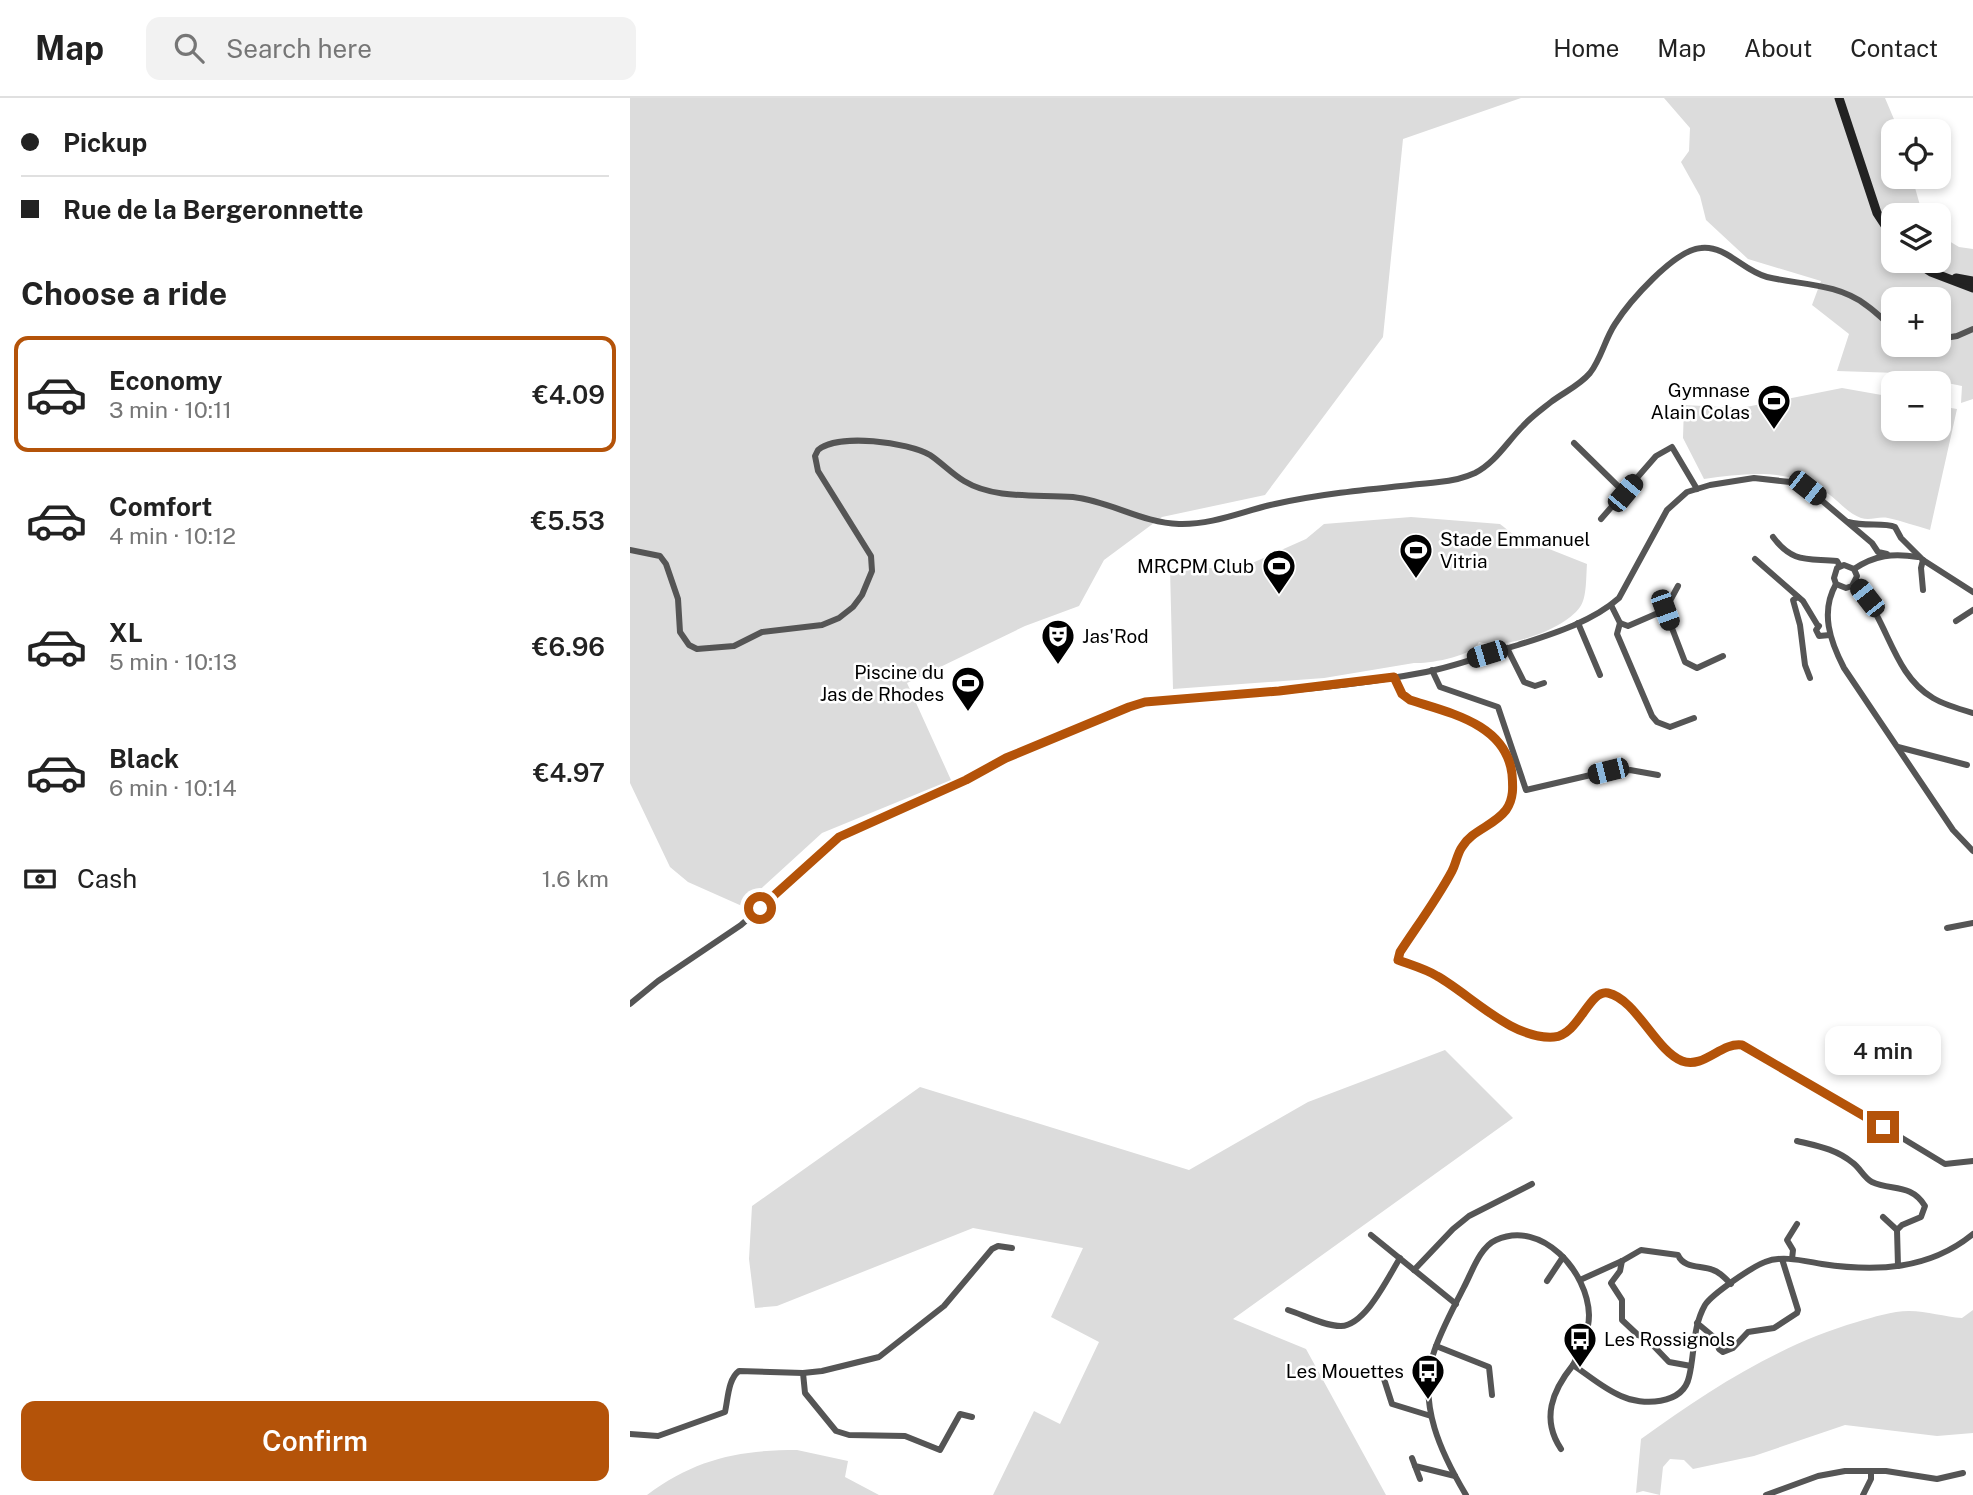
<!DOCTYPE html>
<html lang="en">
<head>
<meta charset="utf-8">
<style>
	:root { --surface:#fff; --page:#f2f2f2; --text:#222; --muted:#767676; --line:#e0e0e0; --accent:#b45309 }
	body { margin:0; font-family:"Public Sans",sans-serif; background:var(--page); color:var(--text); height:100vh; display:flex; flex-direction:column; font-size:26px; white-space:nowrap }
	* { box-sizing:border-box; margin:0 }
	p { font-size:23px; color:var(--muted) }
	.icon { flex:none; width:38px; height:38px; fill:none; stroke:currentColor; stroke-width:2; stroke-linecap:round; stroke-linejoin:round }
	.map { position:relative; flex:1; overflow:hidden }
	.sheet { display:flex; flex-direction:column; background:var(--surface); width:630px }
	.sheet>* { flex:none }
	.banner { display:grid; align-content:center; height:154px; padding:0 21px; background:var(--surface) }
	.fabs { position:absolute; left:1251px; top:21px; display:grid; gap:14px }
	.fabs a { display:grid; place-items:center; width:70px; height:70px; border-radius:14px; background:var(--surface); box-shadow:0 4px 10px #0003; font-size:35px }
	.end { position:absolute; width:32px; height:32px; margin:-16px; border:9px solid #b45309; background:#fff; box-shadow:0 0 0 4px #fff }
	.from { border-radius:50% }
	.bubble { position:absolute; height:49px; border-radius:14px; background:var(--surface); box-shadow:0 4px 10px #0003; font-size:23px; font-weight:600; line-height:49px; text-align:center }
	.car { position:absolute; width:21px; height:42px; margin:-21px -10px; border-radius:9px; box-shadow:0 0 5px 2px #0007; background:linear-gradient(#222 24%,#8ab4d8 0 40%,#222 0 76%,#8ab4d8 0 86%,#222 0) }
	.banner b { display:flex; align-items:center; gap:24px; height:66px; font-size:26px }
	.banner b+b { border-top:2px solid var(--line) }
	.banner i { width:18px; height:18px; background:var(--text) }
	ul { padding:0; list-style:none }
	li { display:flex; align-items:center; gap:21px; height:116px; margin:0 14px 10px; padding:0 7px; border:4px solid transparent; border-radius:14px }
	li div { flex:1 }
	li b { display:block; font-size:26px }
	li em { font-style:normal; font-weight:600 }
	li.on { border-color:var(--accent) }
	li>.icon { width:63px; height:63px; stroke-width:1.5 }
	h2 { padding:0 21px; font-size:32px; line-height:84px }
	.pay { display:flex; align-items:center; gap:18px; height:77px; padding:0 21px; font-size:26px }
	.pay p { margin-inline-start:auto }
	.action { display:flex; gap:14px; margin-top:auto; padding:14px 21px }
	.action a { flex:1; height:80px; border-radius:14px; background:var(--accent); color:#fff; font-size:28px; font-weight:600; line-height:80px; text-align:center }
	header { display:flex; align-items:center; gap:42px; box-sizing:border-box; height:98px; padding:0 35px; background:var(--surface); border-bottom:2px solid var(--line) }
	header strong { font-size:33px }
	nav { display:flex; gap:38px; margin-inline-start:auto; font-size:24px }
	.search { width:490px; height:63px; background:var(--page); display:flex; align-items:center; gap:18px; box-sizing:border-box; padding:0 24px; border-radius:14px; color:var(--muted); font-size:26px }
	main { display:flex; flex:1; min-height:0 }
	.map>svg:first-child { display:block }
	.green { fill:#dcdcdc; fill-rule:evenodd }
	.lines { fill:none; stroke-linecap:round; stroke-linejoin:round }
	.street { stroke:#555; stroke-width:6 }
	.secondary { stroke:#222; stroke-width:9 }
	.route { stroke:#b45309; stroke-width:9 }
	.labels { text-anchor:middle; stroke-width:5; stroke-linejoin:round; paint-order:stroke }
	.poi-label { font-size:19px; fill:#000; stroke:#fff; text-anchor:end }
</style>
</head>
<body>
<header>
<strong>Map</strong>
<div class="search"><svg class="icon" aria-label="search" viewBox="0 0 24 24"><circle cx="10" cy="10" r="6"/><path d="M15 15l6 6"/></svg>Search here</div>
<nav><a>Home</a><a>Map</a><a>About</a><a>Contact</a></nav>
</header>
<main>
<section class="sheet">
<div class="banner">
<b><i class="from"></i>Pickup</b>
<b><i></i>Rue de la Bergeronnette</b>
</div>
<h2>Choose a ride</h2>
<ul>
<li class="on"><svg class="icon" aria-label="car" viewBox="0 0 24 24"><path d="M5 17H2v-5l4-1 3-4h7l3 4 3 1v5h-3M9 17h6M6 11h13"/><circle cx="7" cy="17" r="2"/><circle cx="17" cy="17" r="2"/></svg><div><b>Economy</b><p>3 min · 10:11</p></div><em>€4.09</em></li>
<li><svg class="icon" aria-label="car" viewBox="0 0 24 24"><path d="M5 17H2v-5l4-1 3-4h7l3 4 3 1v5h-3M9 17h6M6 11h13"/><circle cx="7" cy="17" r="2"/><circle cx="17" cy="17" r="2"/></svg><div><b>Comfort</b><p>4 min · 10:12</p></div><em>€5.53</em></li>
<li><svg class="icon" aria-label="car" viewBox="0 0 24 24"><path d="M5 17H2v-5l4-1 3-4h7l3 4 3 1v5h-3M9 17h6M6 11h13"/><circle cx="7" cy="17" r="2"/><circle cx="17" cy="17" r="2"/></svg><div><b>XL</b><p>5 min · 10:13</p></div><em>€6.96</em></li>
<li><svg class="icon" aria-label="car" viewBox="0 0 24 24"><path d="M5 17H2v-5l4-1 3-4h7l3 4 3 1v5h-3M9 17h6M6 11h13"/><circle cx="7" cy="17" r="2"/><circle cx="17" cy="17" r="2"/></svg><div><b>Black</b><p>6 min · 10:14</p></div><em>€4.97</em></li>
</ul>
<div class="pay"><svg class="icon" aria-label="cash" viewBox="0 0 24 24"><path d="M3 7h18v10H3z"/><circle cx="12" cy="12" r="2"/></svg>Cash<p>1.6 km</p></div>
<div class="action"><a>Confirm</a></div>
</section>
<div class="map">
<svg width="1343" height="1397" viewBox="0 0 1343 1397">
	<rect width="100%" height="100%" fill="#fff"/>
	<g class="green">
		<path d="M0 0H891L773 41 753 239 635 397 532 419 474 462 449 508 395 528 277 585 321 682 192 735 112 808 58 784 40 769 0 685Z"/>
		<path d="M1034 0H1255L1269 33H1264V79H1282L1291 111 1296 117H1264V163H1309V137L1329 149 1343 151V301L1331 305 1332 288 1268 275 1207 273 1219 236 1182 207 1191 183 1118 161 1076 122 1070 98 1051 64 1059 53 1060 30ZM1264 201H1309V247H1264Z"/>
		<path d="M1212 290 1263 299 1264 331H1309V308L1327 311 1300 432C1286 428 1272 423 1258 420 1248 418 1241 423 1231 420 1217 415 1208 402 1196 394 1158 370 1117 375 1074 381L1053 340 1054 307 1111 310Z"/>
		<path d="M781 419 870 426 884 437 957 466C956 478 957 500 950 509 934 532 875 552 849 544 844 558 799 566 784 565L694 580 543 591 540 470H611L676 441 694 426Z"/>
		<path d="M815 952 883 1020 603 1221 676 1251 756 1397H363L404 1313 430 1326 469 1244 421 1219 453 1150 343 1130 147 1208 125 1210 119 1161 122 1108 290 989 559 1072 678 1004Z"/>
		<path d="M1343 1212V1335L1307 1338 1215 1327 1124 1358 1063 1371 1054 1362 1040 1361 1033 1369 1030 1397 1013 1393 1006 1395 1011 1341C1077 1293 1148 1247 1227 1224 1244 1219 1262 1213 1279 1213 1297 1213 1315 1219 1332 1220Z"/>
		<path d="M167 1352 218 1363 215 1379 249 1397H17C65 1361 109 1352 167 1352Z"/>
	</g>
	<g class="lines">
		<g class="street">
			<path d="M1309 241 1327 238 1343 231"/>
			<path d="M944 345 995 395"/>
			<path d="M971 421 1026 358 1042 349 1067 391"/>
			<path d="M1218 424C1235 429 1254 424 1265 429L1271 440 1293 462 1343 494"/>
			<path d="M1143 439C1163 466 1178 460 1207 463L1210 468"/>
			<path d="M0 452 30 458 36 466 48 501 50 534 59 547 67 551 104 548 132 534 192 527 209 520 223 509 232 497 242 473 241 458 188 373 185 358 188 352C208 335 278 344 300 357 312 365 322 376 334 383 365 402 409 396 443 399 480 403 512 425 549 426 583 427 613 413 645 406 699 394 754 390 809 384 821 383 834 380 845 375 865 365 877 344 893 328 901 319 911 312 921 304 934 294 949 288 960 275 971 261 975 241 985 226 999 204 1044 152 1071 150 1096 147 1113 173 1137 179 1170 187 1207 185 1236 207 1246 214 1255 223 1264 231"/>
			<path d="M1125 461 1173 503 1188 528"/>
			<path d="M1293 462 1291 470 1293 492"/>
			<path d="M1224 471C1245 457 1263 455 1288 459"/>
			<path d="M1225 485C1232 495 1240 505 1246 516 1262 545 1272 582 1303 600 1315 607 1329 611 1343 615"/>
			<path d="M1206 486C1190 514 1200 543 1214 570L1323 732 1343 753"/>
			<path d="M1206 486 1204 480 1207 470 1214 467 1224 471"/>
			<path d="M1206 486 1216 490 1222 488 1227 478 1224 471"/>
			<path d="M1168 499 1163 502 1170 527 1175 567 1180 580"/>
			<path d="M981 507 990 525 998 528 1035 512 1048 488"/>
			<path d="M1035 512 1055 564 1067 570 1093 558"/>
			<path d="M1326 523 1343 512"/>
			<path d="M948 525 970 577"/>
			<path d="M990 525 987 536 1022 618 1027 624 1040 629 1064 620"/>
			<path d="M1189 528 1186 532 1189 538 1200 537"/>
			<path d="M877 550 894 584 905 588 914 585"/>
			<path d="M802 572 810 589 868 609 896 692 978 673 1000 672 1028 677"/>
			<path d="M764 579 772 596 781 602C820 615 876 626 882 676 883 688 884 701 876 712 864 728 842 732 832 749 827 756 826 765 822 773 807 801 787 828 770 854L768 862C781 867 796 871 808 878 841 897 882 943 924 939 949 937 959 891 978 895 1006 901 1026 953 1052 963 1074 970 1091 944 1112 947L1234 1017 1315 1066 1343 1063"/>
			<path d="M1268 649 1337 667"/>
			<path d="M1317 830 1343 825"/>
			<path d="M0 906 28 883 111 827 209 739 336 682 376 660 499 609 515 604C609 596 704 592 796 574 827 568 858 556 888 547 922 536 962 524 989 500L1037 412 1057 394 1080 387 1124 380 1160 384 1177 390 1242 445 1248 454 1257 456"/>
			<path d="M1167 1043C1188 1048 1206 1051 1223 1065 1230 1070 1234 1080 1242 1084 1261 1093 1281 1085 1295 1108L1291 1119 1272 1127 1267 1132 1268 1168"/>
			<path d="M1253 1119 1267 1132"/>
			<path d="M741 1137 826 1206"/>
			<path d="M1162 1161 1163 1152 1157 1142 1167 1126"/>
			<path d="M992 1163 990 1173 981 1185 992 1202V1222L1008 1237 1015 1239 1039 1264 1061 1268"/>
			<path d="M784 1172 823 1131 839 1118 902 1086"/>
			<path d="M950 1182 992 1163 1011 1152 1048 1157C1054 1171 1071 1167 1083 1172 1090 1174 1096 1181 1101 1186"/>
			<path d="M917 1183 933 1159"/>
			<path d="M658 1212C674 1217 694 1228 711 1228 736 1227 758 1179 770 1160"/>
			<path d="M1067 1225 1085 1240 1089 1251 1093 1254 1103 1250 1118 1234 1144 1230 1167 1215 1168 1212 1152 1161"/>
			<path d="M806 1248 859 1269 862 1297"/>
			<path d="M173 1275 175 1295 206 1333 219 1337 275 1338 310 1352 330 1316 342 1319"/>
			<path d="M753 1278 762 1306 801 1318"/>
			<path d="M0 1336 28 1338 95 1314C98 1301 98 1281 109 1273L173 1275 192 1273 249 1259 314 1208 362 1151 368 1148 382 1150"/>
			<path d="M931 1351C911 1321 922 1293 943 1267"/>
			<path d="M782 1360 785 1368 825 1378"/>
			<path d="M785 1368 790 1381"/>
			<path d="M836 1397C811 1355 788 1307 803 1257 810 1234 823 1211 834 1189 842 1174 850 1149 866 1142 912 1121 958 1174 959 1217 959 1235 951 1251 943 1267 958 1277 974 1291 991 1298 1012 1308 1053 1307 1059 1279 1065 1255 1062 1230 1075 1207 1082 1196 1122 1169 1135 1164 1152 1157 1174 1163 1192 1166 1246 1174 1299 1172 1343 1136"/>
			<path d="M1136 1397 1188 1378 1215 1373H1256L1307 1381 1333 1375"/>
			<path d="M1233 1397 1241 1381V1373"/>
		</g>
		<g class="secondary">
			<path d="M1209 0 1247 115 1264 141"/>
			<path d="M1284 163 1301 174 1343 190"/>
			<path d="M1326 180 1343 183"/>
		</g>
	</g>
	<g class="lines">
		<path class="route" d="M130 810 209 739 336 682 376 660 499 609 515 604 649 593 764 579 772 596 780 602C820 615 876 626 882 676 883 688 884 701 876 712 864 728 842 732 832 749 827 756 826 766 822 773 807 801 787 828 770 854L768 862C781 867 796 871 807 878 841 897 882 942 924 939 949 937 959 891 978 895 1006 901 1026 953 1052 963 1074 971 1091 944 1112 947L1253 1029"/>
	</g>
	<defs>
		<symbol id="stadium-pin" viewBox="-11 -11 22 30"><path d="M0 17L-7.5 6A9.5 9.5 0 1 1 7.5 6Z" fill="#000" stroke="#fff"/><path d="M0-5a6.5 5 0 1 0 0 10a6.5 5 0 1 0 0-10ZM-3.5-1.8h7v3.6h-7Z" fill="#fff"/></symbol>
		<symbol id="theatre-pin" viewBox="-11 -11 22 30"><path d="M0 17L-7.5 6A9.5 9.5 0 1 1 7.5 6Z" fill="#000" stroke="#fff"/><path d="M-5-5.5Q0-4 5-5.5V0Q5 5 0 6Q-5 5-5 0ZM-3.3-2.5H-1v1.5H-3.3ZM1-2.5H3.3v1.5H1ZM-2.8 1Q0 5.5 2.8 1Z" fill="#fff"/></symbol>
		<symbol id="bus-pin" viewBox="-11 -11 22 30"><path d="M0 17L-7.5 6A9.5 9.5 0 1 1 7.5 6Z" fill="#000" stroke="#fff"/><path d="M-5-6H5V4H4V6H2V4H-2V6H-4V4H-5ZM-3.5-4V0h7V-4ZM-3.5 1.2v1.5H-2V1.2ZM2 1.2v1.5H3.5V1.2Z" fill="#fff"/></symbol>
	</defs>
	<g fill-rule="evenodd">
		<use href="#stadium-pin" x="1125" y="284" width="38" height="52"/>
		<use href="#stadium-pin" x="767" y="433" width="38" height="52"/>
		<use href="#stadium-pin" x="630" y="449" width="38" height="52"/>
		<use href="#theatre-pin" x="409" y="519" width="38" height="52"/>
		<use href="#stadium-pin" x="319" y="566" width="38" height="52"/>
		<use href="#bus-pin" x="931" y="1222" width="38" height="52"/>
		<use href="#bus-pin" x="779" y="1254" width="38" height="52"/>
	</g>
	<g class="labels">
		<g class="poi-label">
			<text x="1120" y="299">Gymnase<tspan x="1120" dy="22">Alain Colas</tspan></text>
			<text x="810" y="448" text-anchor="start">Stade Emmanuel<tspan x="810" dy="22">Vitria</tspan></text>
			<text x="624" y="475">MRCPM Club</text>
			<text x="452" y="545" text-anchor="start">Jas'Rod</text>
			<text x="314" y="581">Piscine du<tspan x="314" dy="22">Jas de Rhodes</tspan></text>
			<text x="974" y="1248" text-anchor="start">Les Rossignols</text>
			<text x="774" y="1280">Les Mouettes</text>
		</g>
	</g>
</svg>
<div class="fabs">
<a><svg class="icon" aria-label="locate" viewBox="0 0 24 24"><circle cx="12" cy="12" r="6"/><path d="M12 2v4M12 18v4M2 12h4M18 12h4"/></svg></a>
<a><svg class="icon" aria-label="layers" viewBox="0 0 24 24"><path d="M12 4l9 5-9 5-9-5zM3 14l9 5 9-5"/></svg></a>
<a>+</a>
<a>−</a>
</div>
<i class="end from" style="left:130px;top:810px"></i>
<i class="end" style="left:1253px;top:1029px"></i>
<div class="bubble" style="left:1195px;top:928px;width:116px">4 min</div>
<i class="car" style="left:1177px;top:390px;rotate:128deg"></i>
<i class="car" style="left:995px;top:395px;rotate:40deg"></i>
<i class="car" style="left:1237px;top:500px;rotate:322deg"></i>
<i class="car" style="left:1035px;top:512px;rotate:160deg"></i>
<i class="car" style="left:857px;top:556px;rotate:253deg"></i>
<i class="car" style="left:978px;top:673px;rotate:256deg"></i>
</div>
</main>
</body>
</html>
